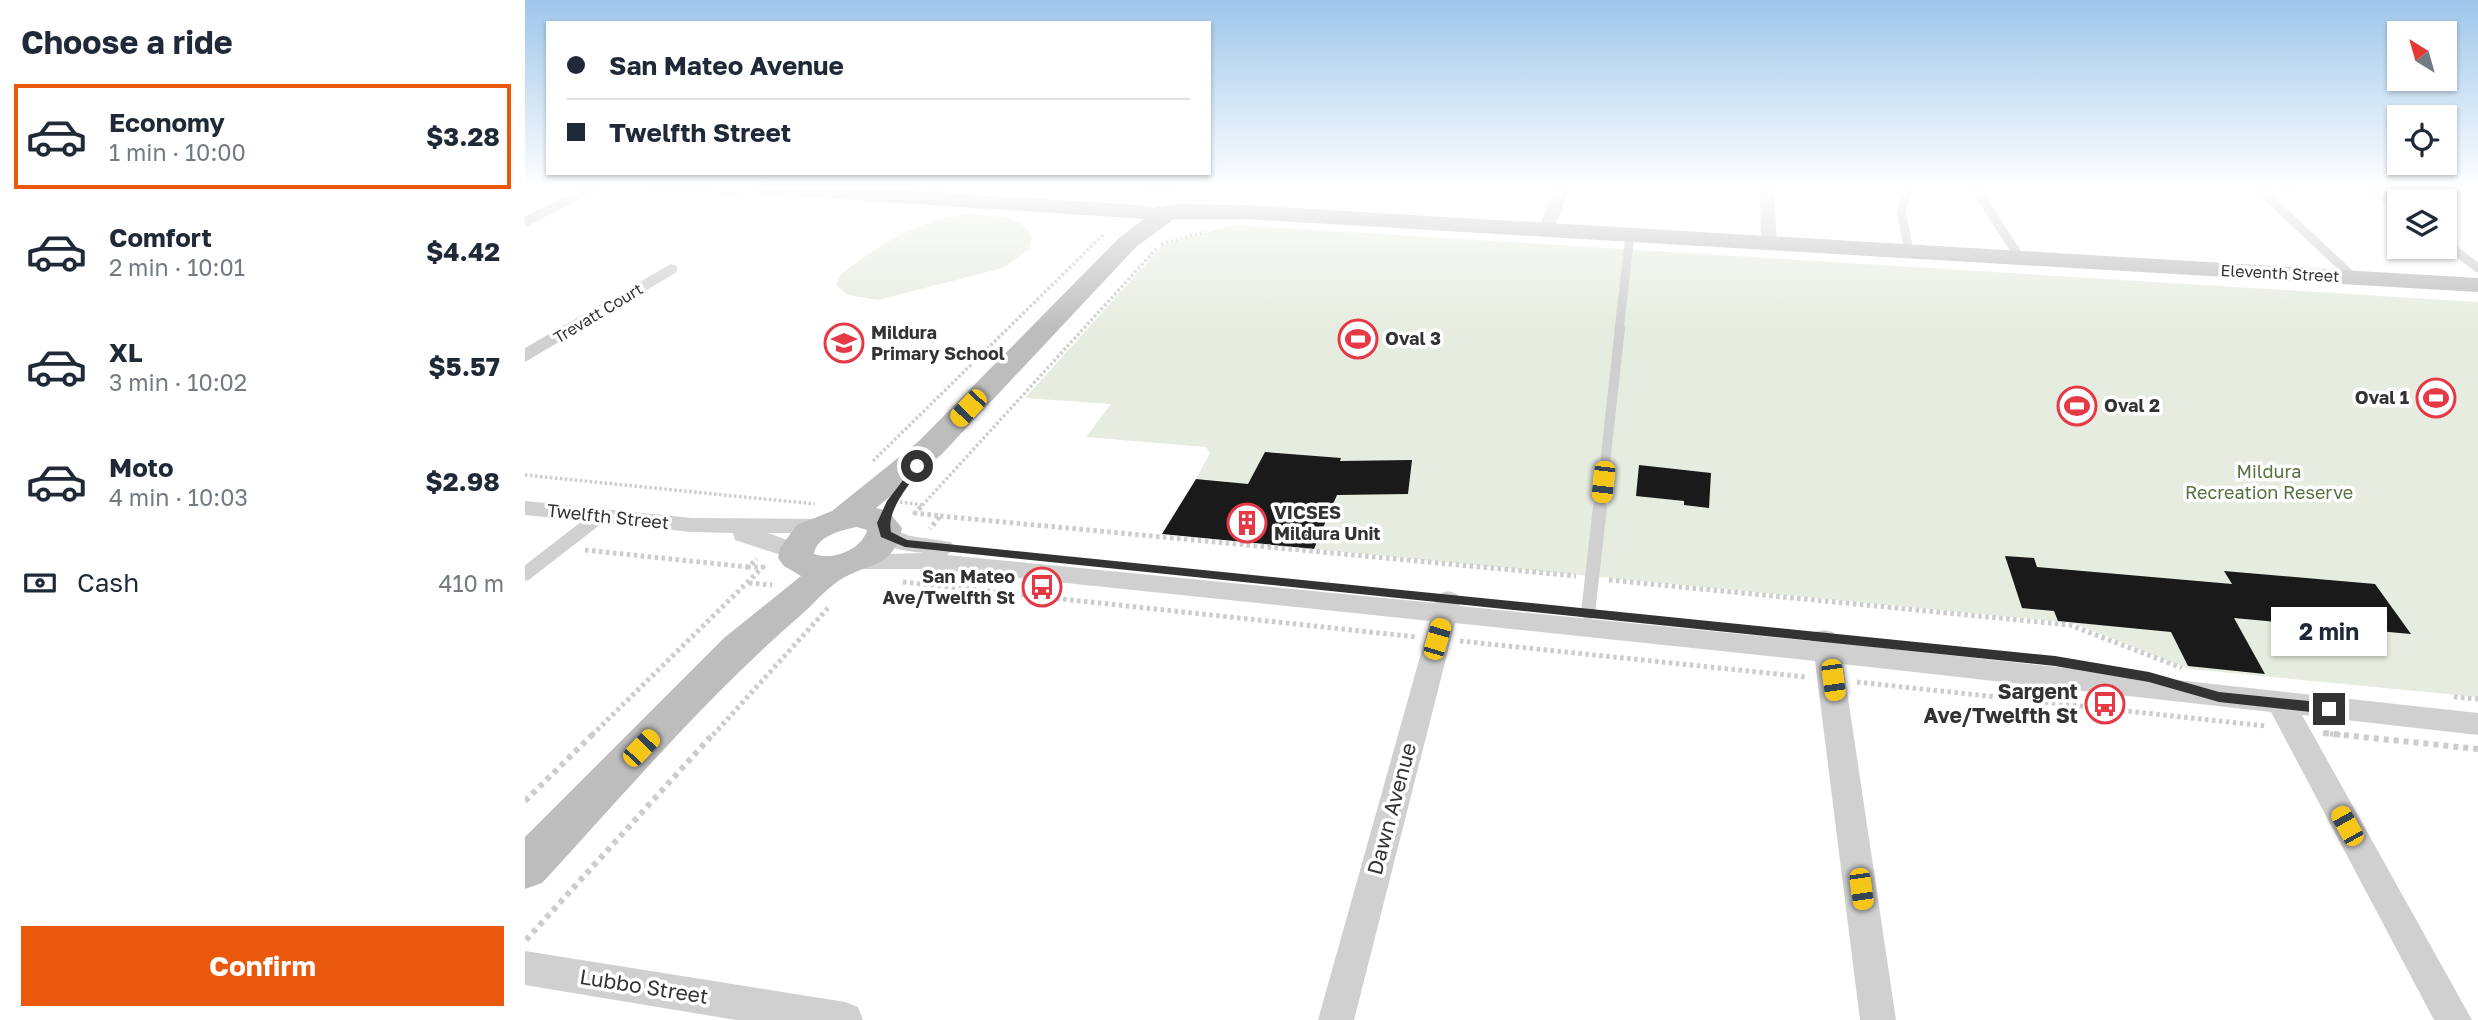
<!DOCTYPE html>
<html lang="en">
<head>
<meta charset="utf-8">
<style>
	:root { --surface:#fff; --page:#f6f6f7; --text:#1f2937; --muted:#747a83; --line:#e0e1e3; --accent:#ea580c }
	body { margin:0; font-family:"Golos Text",sans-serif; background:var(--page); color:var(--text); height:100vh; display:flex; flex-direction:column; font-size:26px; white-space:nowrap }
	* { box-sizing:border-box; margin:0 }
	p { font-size:23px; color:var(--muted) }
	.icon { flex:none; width:38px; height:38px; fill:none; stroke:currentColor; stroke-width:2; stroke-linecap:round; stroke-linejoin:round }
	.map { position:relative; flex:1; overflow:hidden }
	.details { display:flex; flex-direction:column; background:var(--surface); width:525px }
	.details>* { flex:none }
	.banner { position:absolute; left:21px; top:21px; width:665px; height:154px; border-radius:0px; box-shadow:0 2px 5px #0004; display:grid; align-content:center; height:154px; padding:0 21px; background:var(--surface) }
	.needle { width:46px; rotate:323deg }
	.buttons { position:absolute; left:1862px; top:21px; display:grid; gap:14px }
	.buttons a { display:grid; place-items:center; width:70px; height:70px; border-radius:0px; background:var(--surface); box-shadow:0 2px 5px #0004; font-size:35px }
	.end { position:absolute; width:32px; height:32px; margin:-16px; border:9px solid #333; background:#fff; box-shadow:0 0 0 4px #fff }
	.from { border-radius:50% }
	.bubble { position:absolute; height:49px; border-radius:0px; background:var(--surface); box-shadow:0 2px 5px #0004; font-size:23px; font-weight:700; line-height:49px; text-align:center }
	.car { position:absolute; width:21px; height:42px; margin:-21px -10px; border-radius:9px; box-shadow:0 0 5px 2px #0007; background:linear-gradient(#f5c518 24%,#345 0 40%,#f5c518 0 76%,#345 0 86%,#f5c518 0) }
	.banner b { display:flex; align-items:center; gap:24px; height:66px; font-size:26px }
	.banner b+b { border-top:2px solid var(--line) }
	.banner i { width:18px; height:18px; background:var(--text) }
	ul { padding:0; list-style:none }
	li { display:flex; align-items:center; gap:21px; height:105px; margin:0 14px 10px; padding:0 7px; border:4px solid transparent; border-radius:0px }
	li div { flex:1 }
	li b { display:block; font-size:26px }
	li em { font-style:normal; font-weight:700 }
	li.on { border-color:var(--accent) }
	li>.icon { width:63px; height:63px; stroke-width:1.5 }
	h2 { padding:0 21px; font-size:32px; line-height:84px }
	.pay { display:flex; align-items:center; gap:18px; height:77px; padding:0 21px; font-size:26px }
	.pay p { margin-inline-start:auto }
	.action { display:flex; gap:14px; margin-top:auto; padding:14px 21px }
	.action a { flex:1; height:80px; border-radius:0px; background:var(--accent); color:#fff; font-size:28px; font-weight:700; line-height:80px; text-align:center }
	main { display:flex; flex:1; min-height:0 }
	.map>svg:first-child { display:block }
	.green { fill:#e6ecdf }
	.building { fill:#1a1a1a }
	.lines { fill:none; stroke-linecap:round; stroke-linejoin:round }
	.path-far2 { stroke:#cdcdcd; stroke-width:3.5; stroke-dasharray:2.5 2.5; stroke-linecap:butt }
	.path-far1 { stroke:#cdcdcd; stroke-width:5; stroke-dasharray:3.5 3.5; stroke-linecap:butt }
	.path { stroke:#cdcdcd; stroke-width:6; stroke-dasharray:5 5; stroke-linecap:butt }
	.lane-far2 { stroke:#d0d0d0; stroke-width:9 }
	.lane-far1 { stroke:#d0d0d0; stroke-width:10 }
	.lane { stroke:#d0d0d0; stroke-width:14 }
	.street { fill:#d0d0d0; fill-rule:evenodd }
	.secondary { fill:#bdbdbd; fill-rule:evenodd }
	.route { fill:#333 }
	.labels { text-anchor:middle; stroke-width:7; stroke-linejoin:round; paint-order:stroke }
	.far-street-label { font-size:16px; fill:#333; stroke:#fff }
	.poi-label { font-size:18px; font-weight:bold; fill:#333; stroke:#fff; text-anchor:start }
	.park-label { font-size:18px; fill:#56703f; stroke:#fff }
	.street-label { font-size:18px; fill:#333; stroke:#fff }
	.near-poi-label { font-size:21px; font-weight:bold; fill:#333; stroke:#fff; text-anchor:end }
	.near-street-label { font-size:21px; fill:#333; stroke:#fff }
</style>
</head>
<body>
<main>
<section class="details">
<h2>Choose a ride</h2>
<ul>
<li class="on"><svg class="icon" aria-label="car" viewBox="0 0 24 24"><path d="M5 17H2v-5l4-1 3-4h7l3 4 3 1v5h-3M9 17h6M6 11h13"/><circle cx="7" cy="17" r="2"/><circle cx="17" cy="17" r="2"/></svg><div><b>Economy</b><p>1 min · 10:00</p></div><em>$3.28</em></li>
<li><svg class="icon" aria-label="car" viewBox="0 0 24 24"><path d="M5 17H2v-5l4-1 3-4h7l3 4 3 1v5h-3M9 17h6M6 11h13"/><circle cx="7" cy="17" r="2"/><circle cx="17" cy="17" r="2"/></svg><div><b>Comfort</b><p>2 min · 10:01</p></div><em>$4.42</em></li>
<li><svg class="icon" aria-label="car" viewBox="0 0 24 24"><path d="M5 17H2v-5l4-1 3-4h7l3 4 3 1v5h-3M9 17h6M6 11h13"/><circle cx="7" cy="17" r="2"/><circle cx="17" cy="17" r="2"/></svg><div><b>XL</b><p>3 min · 10:02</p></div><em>$5.57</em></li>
<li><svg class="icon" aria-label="car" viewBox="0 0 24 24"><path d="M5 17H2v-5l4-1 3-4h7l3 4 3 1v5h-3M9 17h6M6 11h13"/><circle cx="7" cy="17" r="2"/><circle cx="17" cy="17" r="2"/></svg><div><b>Moto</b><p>4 min · 10:03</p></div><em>$2.98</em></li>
</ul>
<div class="pay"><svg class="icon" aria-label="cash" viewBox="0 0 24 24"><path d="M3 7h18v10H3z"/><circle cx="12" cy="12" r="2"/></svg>Cash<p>410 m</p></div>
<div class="action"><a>Confirm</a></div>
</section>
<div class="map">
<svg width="1953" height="1020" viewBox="0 0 1953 1020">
	<rect width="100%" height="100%" fill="#fff"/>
	<g class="green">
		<path d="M439 215C462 215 497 214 508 237L504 249 478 268 353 300 323 295 311 285 316 274C355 245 390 221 439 215Z"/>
		<path d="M709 225 1953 302V697L1664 669 1548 623 789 549 804 512 722 492 700 481 671 479 685 453 681 447 561 437 586 404 500 398 638 245Z"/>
	</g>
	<g class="building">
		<path d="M740 452 816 458 815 461 887 460 883 494 812 495 789 549 637 534 671 479 723 484Z"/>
		<path d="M1114 465 1186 473 1184 508 1159 505V501L1111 496Z"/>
		<path d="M1480 556 1509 558 1512 567 1707 584 1699 571 1850 584 1886 634 1709 618 1740 674 1663 666 1646 632 1533 621 1529 611 1497 608Z"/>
	</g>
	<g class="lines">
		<g class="path-far2">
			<path d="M109 188 222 195"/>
			<path d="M624 190 653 191"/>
			<path d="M618 193 626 188"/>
			<path d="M636 244 680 232"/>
			<path d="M348 461 579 234"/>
			<path d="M0 475 290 504"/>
			<path d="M375 502 398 505"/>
			<path d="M394 509 632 248"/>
		</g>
		<g class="path-far1">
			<path d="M396 507 390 513 415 516 405 529"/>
			<path d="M415 516 1051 576"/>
			<path d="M60 550 223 567"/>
			<path d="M1084 580 1545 625 1657 668"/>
			<path d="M378 582 892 637"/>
			<path d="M224 583 247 585"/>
			<path d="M935 641 1281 677"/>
			<path d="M1332 682 1741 726"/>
			<path d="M1929 697 1953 699"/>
			<path d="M1798 733 1816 735"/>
			<path d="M67 735 238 567H223L232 559"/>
			<path d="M188 735 303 608"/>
		</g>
		<g class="path">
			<path d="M1799 733 1953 749"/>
			<path d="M0 801 69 733"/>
			<path d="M1 940 189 733"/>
		</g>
		<g class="lane-far2">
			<path d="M1384 188 1376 211 1384 251"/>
			<path d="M1450 188 1495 258"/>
			<path d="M1733 188 1829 278"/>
			<path d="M1757 188H1767"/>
			<path d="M1846 188 1874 209"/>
			<path d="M1920 243 1953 268"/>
			<path d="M1094 330 1105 235"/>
		</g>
		<path class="lane-far1" d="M1075 509 1095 328"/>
		<g class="lane">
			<path d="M0 574 75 516"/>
			<path d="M1063 613 1075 507"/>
		</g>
		<g class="street">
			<path d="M60 188H78L0 227V216Z"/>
			<path d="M403 188H419L409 193Z"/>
			<path d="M1030 188H1044L1029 230 1021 235 1016 233 1013 230Z"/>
			<path d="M1235 188H1249L1252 243 1244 248 1236 243Z"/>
			<path d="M146 264 152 266V272L0 362V348Z"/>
			<path d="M0 501 167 518 298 519 306 521 310 526 306 531 298 533H243L279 546 283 552 279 558 271 560 210 540 208 533 167 532 0 515Z"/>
			<path d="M360 526 385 536 426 542 430 548 422 555 910 603 914 594 923 591 932 594 936 600 934 606 1286 641 1290 632 1299 630 1308 632 1313 643 1953 713V735L1777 715 1947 1020H1909L1746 712 1318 664 1371 1020H1335L1290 661 930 623 829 1020H793L905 621 406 569H319L316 563 319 557 328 555 398 553C382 551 358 549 348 534L352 529Z"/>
			<path d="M0 951 320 1002 333 1007 338 1020H211L0 985Z"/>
		</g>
		<path class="secondary" d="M229 188H336L613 205 628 208 651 204 719 205 1953 278V292L719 219H649L611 247 416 455 351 508 363 511 377 528C368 567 348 562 320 577 304 585 290 603 276 615 182 696 101 792 17 883L0 889V837L199 638 276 576 259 566 253 558 255 548 272 525 307 511 394 441 595 237 619 219 239 194ZM332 527 342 530C337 550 307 561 289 554 292 536 316 530 332 527Z"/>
	</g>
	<linearGradient id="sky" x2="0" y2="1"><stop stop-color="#9ec6ea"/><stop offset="0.57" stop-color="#fff"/><stop offset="1" stop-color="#fff" stop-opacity="0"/></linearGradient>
	<rect width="1953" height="330" fill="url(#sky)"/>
	<path class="route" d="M392 462 398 466C386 483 361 509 366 532L382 540 1530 656 1624 672 1694 692 1804 703 1811 709 1804 714 1694 702 1624 682 1530 666 380 547 356 537 352 523 362 501Z"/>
	<defs>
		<symbol id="stadium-ring" viewBox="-11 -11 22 22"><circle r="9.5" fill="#fff" stroke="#e63946" stroke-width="1.5"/><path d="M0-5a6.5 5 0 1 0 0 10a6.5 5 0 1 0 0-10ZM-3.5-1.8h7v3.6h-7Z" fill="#e63946"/></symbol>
		<symbol id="school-ring" viewBox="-11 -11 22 22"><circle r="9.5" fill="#fff" stroke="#e63946" stroke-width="1.5"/><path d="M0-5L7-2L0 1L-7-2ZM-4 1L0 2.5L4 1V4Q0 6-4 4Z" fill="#e63946"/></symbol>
		<symbol id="building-ring" viewBox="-11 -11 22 22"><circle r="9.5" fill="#fff" stroke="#e63946" stroke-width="1.5"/><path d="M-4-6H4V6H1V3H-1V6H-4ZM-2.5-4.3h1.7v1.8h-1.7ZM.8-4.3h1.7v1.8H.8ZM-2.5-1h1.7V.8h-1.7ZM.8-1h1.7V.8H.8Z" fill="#e63946"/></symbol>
		<symbol id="bus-ring" viewBox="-11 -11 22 22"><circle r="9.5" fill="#fff" stroke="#e63946" stroke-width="1.5"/><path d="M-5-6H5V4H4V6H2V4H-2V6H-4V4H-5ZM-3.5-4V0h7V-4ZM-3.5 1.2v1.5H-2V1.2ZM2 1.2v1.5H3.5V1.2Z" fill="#e63946"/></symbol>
	</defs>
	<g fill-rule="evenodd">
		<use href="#stadium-ring" x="811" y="317" width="44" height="44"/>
		<use href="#school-ring" x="297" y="321" width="44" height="44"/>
		<use href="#stadium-ring" x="1889" y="376" width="44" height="44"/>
		<use href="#stadium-ring" x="1530" y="384" width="44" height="44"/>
		<use href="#building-ring" x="700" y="501" width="44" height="44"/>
		<use href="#bus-ring" x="495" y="565" width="44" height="44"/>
		<use href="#bus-ring" x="1558" y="682" width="44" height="44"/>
	</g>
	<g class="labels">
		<g class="far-street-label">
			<text transform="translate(1755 273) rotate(3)" y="6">Eleventh Street</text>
			<text transform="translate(73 313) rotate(-31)" y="6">Trevatt Court</text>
		</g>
		<g class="poi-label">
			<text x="346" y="339">Mildura<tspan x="346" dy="21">Primary School</tspan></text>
			<text x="860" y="345">Oval 3</text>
			<text x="1884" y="404" text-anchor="end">Oval 1</text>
			<text x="1579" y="412">Oval 2</text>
			<text x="749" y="519">VICSES<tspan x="749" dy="21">Mildura Unit</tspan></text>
			<text x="490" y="583" text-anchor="end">San Mateo<tspan x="490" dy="21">Ave/Twelfth St</tspan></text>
		</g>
		<g class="park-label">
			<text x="1744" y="478">Mildura<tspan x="1744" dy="21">Recreation Reserve</tspan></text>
		</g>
		<g class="street-label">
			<text transform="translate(83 517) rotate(6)" y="6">Twelfth Street</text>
		</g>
		<g class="near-poi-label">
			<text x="1553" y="699">Sargent<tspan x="1553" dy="24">Ave/Twelfth St</tspan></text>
		</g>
		<g class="near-street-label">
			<text transform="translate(867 809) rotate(-75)" y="7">Dawn Avenue</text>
			<text transform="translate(119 987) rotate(9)" y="7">Lubbo Street</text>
		</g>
	</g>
</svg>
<div class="buttons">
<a><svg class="needle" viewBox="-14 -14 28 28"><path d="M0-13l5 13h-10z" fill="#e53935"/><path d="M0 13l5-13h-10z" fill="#747a83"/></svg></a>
<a><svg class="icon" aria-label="locate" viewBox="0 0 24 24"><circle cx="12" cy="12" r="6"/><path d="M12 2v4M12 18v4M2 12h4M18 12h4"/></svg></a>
<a><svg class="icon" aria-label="layers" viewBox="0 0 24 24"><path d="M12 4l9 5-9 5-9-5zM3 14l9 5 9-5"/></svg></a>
</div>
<i class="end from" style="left:392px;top:466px"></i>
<i class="end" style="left:1804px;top:709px"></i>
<div class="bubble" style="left:1746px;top:607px;width:116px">2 min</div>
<i class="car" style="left:443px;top:408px;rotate:223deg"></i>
<i class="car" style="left:1078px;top:482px;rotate:186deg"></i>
<i class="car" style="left:912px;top:639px;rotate:16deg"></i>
<i class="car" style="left:1308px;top:680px;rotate:172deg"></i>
<i class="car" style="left:116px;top:748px;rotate:44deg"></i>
<i class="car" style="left:1822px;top:826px;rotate:331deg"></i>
<i class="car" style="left:1336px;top:889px;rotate:172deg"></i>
<div class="banner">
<b><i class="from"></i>San Mateo Avenue</b>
<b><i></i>Twelfth Street</b>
</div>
</div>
</main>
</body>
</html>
